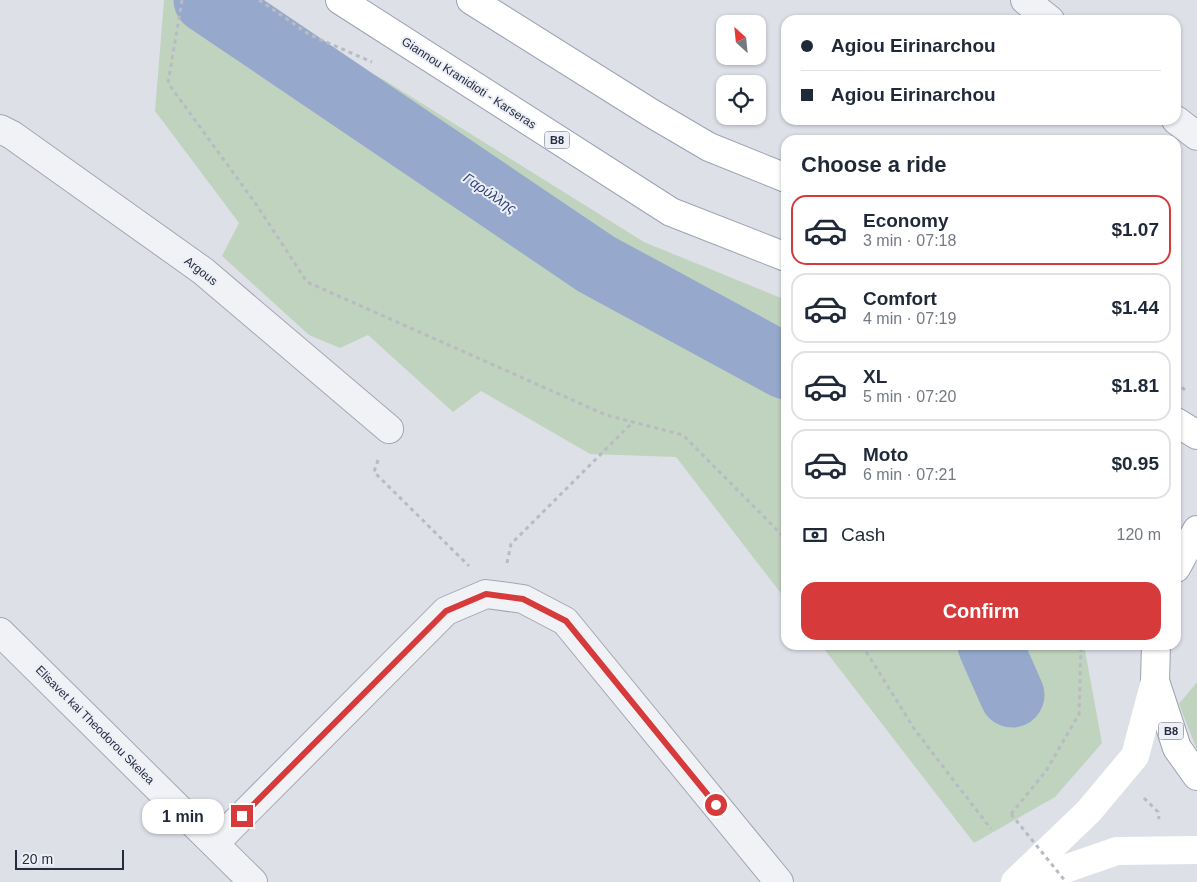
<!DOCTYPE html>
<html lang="en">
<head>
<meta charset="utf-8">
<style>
	:root { --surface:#fff; --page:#f6f6f7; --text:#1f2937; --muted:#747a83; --line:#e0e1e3; --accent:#d63a3b }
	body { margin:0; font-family:Arial,sans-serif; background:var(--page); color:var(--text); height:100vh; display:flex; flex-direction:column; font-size:19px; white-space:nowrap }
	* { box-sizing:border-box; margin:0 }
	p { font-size:16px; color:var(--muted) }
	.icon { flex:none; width:28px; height:28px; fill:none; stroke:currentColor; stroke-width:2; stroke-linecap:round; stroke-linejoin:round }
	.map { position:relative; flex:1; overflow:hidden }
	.side { position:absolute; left:781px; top:135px; width:400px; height:515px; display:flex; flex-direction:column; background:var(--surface); border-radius:15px; box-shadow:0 1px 4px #0004 }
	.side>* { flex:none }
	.top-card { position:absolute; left:781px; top:15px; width:400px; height:110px; border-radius:15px; box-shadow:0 1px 4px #0004; display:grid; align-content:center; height:110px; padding:0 20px; background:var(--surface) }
	.needle { width:32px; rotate:333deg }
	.controls { position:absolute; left:716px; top:15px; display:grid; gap:10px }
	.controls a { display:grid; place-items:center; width:50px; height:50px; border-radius:10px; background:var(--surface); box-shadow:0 1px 4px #0004; font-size:25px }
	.scale { position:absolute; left:15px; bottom:12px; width:109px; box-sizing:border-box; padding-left:5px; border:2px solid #262c40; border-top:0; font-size:14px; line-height:18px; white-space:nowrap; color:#262c40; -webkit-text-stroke:4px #edeff6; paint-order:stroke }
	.end { position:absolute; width:22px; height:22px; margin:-11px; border:6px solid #d63a3b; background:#fff; box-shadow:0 0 0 2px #fff }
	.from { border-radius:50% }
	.bubble { position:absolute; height:35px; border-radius:15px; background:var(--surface); box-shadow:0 1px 4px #0004; font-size:16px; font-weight:800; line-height:35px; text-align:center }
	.top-card b { display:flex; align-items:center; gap:18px; height:48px; font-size:19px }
	.top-card b+b { border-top:1px solid var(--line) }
	.top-card i { width:12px; height:12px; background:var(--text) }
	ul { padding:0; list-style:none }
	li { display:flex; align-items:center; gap:15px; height:70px; margin:0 10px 8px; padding:0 10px; border:2px solid var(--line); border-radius:15px }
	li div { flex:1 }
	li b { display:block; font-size:19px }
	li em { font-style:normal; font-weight:800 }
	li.active { border-color:var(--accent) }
	li>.icon { width:45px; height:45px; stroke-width:1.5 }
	h2 { padding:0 20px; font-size:22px; line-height:60px }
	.pay { display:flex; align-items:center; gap:12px; height:55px; padding:0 20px; font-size:19px }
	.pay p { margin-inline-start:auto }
	.button { display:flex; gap:10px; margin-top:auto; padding:10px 20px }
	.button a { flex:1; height:58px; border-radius:15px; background:var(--accent); color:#fff; font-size:20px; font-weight:800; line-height:58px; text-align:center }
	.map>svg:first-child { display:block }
	.green { fill:#c0d3be }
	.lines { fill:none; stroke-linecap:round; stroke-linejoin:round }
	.river { stroke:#96a8cb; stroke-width:65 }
	.street-casing { stroke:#a3a6b2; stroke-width:30 }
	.primary-casing { stroke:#9ca2b5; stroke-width:30 }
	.path { stroke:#b8bbc3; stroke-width:3; stroke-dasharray:4 4; stroke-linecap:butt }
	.street { stroke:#f1f2f6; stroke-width:28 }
	.secondary { stroke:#fff; stroke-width:28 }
	.primary { stroke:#fff; stroke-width:28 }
	.path-bridge { stroke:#b8bbc3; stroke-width:3; stroke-dasharray:4 4; stroke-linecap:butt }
	.route { stroke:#d63a3b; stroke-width:6 }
	.labels { text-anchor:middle; stroke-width:4; stroke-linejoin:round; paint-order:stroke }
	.shield { fill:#edeff6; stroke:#626677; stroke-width:1 }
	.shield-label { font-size:11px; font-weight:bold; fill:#262c40 }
	.street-label { font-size:12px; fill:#262c40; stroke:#edeff6 }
	.water-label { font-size:14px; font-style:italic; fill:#2e4476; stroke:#edeff6 }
</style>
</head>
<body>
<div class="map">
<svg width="1197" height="882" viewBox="0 0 1197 882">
	<rect width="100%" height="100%" fill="#dee0e8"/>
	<g class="green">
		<path d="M164 0H236L386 81 644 242 786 300V600L676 457 590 454 481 391 453 412 368 335 340 348 309 335 222 256 239 223 155 111Z"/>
		<path d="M821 645H1084L1102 743 1055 797 974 843Z"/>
		<path d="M1197 682V750L1179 704Z"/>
	</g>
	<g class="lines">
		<g class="river">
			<path d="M206 0 596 264 786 367"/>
			<path d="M990 645 1012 695"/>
		</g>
		<defs>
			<g id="street">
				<path d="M1025 0 1050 20"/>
				<path d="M1176 120 1197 136"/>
				<path d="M0 129 12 135 203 271 389 429"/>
				<path d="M0 632 253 882"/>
				<path d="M215 843 446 611 486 594 523 599 565 621 779 882"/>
			</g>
			<g id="primary">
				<path d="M340 0 671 212 786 257"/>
				<path d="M471 0 651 113 709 147 786 178"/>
				<path d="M1176 422 1197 435"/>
				<path d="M1176 568 1197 530"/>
				<path d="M1156 645 1155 681 1177 748 1197 776"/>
			</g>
		</defs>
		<use href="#street" class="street-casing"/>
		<use href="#primary" class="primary-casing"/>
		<g class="path">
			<path d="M182 0 168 83 256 204 307 282 606 415 683 435 786 539"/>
			<path d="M259 0 310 35 372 62"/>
			<path d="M1176 382 1185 390"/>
			<path d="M378 460 374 472 469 566"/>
			<path d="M507 563 511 544 633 422"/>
			<path d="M862 645 915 730 991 829"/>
			<path d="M1144 798 1158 812 1159 819"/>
			<path d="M1011 814 1046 771 1079 714 1081 645"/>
		</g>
		<use href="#street" class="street"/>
		<g class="secondary">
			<path d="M1015 882 1089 811 1135 756 1155 681"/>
			<path d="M1027 882 1117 851 1197 850"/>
		</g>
		<use href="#primary" class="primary"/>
		<path class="path-bridge" d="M1011 814 1066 882"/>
	</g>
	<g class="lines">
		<path class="route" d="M242 816 446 611 486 594 523 599 566 621 716 805"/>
	</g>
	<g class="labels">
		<g class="shield">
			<rect x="544.5" y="131.5" width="25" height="17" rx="4"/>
			<rect x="1158.5" y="722.5" width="25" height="17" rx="4"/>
		</g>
		<g class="shield-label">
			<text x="557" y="144">B8</text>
			<text x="1171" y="735">B8</text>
		</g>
		<g class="street-label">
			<text transform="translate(469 83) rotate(33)" y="4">Giannou Kranidioti - Karseras</text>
			<text transform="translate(201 271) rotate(38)" y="4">Argous</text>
			<text transform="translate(95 725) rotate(45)" y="4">Elisavet kai Theodorou Skelea</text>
		</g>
		<g class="water-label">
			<text transform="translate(490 193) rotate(34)" y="5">Γαρύλλης</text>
		</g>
	</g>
</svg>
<div class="controls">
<a><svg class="needle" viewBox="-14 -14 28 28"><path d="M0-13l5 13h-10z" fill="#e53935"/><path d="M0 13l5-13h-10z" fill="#747a83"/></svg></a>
<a><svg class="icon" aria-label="locate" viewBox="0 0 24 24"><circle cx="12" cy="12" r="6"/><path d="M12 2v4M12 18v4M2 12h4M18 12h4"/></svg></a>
</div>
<div class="scale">20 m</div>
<i class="end from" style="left:716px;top:805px"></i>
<i class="end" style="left:242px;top:816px"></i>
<div class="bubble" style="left:142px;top:799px;width:82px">1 min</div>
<div class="top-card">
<b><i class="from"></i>Agiou Eirinarchou</b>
<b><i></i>Agiou Eirinarchou</b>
</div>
<section class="side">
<h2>Choose a ride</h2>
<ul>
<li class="active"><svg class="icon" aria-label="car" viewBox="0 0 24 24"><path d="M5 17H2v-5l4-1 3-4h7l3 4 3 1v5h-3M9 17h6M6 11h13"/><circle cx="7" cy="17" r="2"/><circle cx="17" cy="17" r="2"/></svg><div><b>Economy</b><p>3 min · 07:18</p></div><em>$1.07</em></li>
<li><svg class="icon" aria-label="car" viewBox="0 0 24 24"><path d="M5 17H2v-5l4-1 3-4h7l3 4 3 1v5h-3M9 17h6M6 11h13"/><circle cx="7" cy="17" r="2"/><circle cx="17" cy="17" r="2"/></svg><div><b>Comfort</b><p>4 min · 07:19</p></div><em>$1.44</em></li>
<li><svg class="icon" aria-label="car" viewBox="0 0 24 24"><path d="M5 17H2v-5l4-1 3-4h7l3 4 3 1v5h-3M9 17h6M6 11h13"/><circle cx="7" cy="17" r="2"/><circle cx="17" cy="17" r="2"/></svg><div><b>XL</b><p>5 min · 07:20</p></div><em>$1.81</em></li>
<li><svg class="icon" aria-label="car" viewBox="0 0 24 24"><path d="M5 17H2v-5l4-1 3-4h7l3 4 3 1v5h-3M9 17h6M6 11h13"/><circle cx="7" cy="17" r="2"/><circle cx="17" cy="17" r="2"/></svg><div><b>Moto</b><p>6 min · 07:21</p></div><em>$0.95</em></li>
</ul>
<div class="pay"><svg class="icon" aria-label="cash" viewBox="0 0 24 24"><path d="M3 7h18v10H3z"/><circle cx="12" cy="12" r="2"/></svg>Cash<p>120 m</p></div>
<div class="button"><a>Confirm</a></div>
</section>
</div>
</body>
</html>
